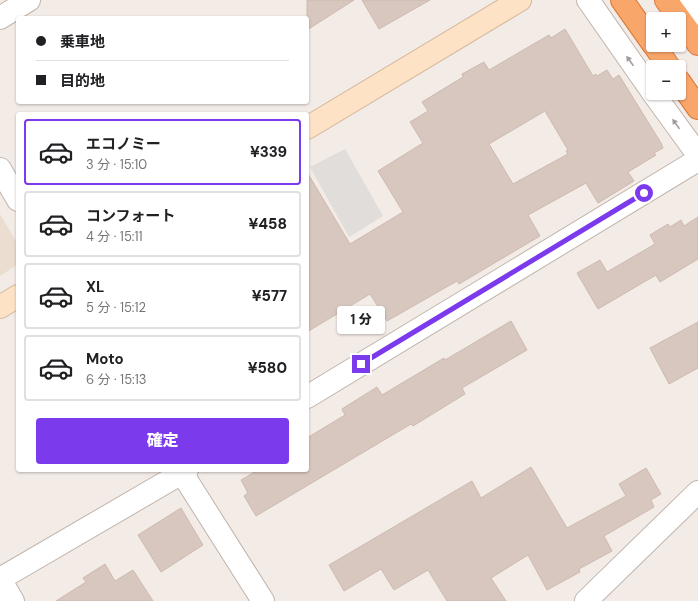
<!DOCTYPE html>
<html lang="ja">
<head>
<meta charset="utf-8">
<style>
	:root { --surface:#fff; --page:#f6f6f6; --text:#202124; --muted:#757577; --line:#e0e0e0; --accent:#7c3aed }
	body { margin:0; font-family:"DM Sans","Noto Sans JP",sans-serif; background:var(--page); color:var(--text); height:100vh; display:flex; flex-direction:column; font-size:15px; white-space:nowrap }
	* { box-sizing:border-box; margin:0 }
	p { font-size:13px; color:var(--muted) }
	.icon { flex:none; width:22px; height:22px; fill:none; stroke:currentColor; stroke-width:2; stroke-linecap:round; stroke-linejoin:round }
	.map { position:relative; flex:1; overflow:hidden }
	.details { position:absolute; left:16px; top:112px; width:293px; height:360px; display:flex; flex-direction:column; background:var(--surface); border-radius:4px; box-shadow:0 1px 3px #0004 }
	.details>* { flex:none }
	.hud { position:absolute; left:16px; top:16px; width:293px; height:88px; border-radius:4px; box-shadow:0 1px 3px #0004; display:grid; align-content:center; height:88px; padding:0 20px; background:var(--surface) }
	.controls { position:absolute; left:646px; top:12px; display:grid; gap:8px }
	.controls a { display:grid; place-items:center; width:40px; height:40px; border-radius:4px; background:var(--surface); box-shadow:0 1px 3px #0004; font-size:20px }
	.end { position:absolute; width:18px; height:18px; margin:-9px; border:5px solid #7c3aed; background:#fff; box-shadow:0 0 0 2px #fff }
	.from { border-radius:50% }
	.bubble { position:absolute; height:28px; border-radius:4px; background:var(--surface); box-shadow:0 1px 3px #0004; font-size:13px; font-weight:800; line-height:28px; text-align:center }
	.hud b { display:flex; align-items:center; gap:14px; height:38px; font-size:15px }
	.hud b+b { border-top:1px solid var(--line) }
	.hud i { width:10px; height:10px; background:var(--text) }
	ul { padding:7px 0 0; list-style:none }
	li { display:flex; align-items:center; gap:12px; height:66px; margin:0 8px 6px; padding:0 12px; border:2px solid var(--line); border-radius:4px }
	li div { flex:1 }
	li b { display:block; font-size:15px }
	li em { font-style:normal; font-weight:800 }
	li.current { border-color:var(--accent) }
	li>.icon { width:36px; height:36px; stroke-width:1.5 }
	.button { display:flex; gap:8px; margin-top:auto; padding:8px 20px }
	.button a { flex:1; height:46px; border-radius:4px; background:var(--accent); color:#fff; font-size:16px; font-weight:800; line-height:46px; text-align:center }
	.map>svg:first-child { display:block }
	.education { fill:#ebddd0 }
	.parking { fill:#e0dddb }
	.building { fill:#d7c7be; stroke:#cebaaf; fill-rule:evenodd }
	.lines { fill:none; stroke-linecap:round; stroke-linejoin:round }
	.street-casing { stroke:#c0b4ac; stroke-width:24 }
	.secondary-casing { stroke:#d4b699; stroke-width:24 }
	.highway-casing { stroke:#d87739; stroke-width:24 }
	.street { stroke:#fff; stroke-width:22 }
	.secondary { stroke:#fde2c5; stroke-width:22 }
	.highway { stroke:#f9a66a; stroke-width:22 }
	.oneway { fill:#a29d9a }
	.route { stroke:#7c3aed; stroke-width:5 }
</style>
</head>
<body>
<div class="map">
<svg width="698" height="601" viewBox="0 0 698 601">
	<rect width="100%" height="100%" fill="#f2ebe6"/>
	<path class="education" d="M0 214 18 245V264L0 276Z"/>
	<path class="parking" d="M345 149 383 216 349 237 310 167Z"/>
	<g class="building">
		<path d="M307 0H354L307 30Z"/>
		<path d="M362 0H430L379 29Z"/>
		<path d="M565 29 593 76 596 74 597 76 607 70 613 79 619 75 661 143 663 148 654 153 656 155 628 172 634 181 598 203 586 183 528 215 540 236 459 284 457 281 387 321 370 294 307 332V172L350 244 403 212 378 171 423 143 410 122 428 111 422 102 463 77 462 74 484 62 489 70 549 35 551 38ZM545 111 568 150 566 151 568 154 513 184 489 144Z"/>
		<path d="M698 217V259L660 282 656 275 598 309 577 273 600 260 607 272 655 244 650 235 668 224 670 227 681 220 684 226Z"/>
		<path d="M511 321 527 350 462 388 465 394 413 426 411 424 256 516 244 496 248 493 241 480 258 470H307V438L345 415 342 409 377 387 382 395 444 358 445 360Z"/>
		<path d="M698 322V368L669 384 650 348Z"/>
		<path d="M531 467 567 528 626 496 619 484 646 468 661 494 651 500 654 507 604 536 612 551 579 569 580 572 547 590 528 555 491 578 506 601H447L428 570 394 590 381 569 344 591 329 565 472 481 481 498Z"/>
		<path d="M181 508 203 545 161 572 138 535Z"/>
		<path d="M105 564 115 581 133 570 153 601H56L86 582 83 578Z"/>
	</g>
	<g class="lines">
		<defs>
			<g id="street">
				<path d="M588 0 653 93"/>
				<path d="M685 0 698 18"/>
				<path d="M0 18 29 0"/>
				<path d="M653 93 698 155"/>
				<path d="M0 169 18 200"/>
				<path d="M307 397 698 160"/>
				<path d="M180 470 263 601"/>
				<path d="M0 579 187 470"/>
				<path d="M0 579 13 601"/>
				<path d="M586 601 698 492"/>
			</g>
			<g id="secondary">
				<path d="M307 128 520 0"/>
				<path d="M0 307 18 296"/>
			</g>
			<g id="highway">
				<path d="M622 0 653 44"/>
				<path d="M666 0 698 44"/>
				<path d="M654 45 669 67"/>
				<path d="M679 81 698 108"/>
			</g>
		</defs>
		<use href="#street" class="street-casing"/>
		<use href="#secondary" class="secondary-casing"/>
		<use href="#highway" class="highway-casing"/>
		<use href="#street" class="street"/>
		<use href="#secondary" class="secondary"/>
		<use href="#highway" class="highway"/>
	</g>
	<defs><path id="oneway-solid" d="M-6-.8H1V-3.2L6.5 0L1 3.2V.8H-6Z"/></defs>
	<g class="oneway">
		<use href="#oneway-solid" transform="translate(630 61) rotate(-126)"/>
		<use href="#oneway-solid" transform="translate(676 124) rotate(-126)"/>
	</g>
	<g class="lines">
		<path class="route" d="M361 364 644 193"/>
	</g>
</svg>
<div class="controls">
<a>+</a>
<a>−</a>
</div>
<i class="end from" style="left:644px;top:193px"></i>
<i class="end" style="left:361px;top:364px"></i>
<div class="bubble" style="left:337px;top:306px;width:48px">1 分</div>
<div class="hud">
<b><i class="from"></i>乗車地</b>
<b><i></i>目的地</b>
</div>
<section class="details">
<ul>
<li class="current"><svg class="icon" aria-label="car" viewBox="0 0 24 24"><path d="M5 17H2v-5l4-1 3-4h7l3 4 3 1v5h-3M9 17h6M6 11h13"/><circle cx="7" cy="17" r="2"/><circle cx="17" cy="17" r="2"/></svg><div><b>エコノミー</b><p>3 分 · 15:10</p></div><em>¥339</em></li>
<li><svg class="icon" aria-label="car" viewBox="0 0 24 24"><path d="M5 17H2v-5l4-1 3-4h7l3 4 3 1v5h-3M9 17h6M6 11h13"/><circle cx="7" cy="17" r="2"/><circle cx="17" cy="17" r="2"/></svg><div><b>コンフォート</b><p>4 分 · 15:11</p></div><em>¥458</em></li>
<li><svg class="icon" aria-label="car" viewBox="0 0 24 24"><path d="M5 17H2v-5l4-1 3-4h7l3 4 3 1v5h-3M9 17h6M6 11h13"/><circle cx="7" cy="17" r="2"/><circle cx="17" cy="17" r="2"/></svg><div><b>XL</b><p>5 分 · 15:12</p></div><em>¥577</em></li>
<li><svg class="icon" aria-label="car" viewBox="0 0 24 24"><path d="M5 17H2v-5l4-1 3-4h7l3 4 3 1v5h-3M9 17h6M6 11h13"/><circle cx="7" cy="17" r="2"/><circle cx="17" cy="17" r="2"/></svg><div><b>Moto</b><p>6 分 · 15:13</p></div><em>¥580</em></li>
</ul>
<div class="button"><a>確定</a></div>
</section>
</div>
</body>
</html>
